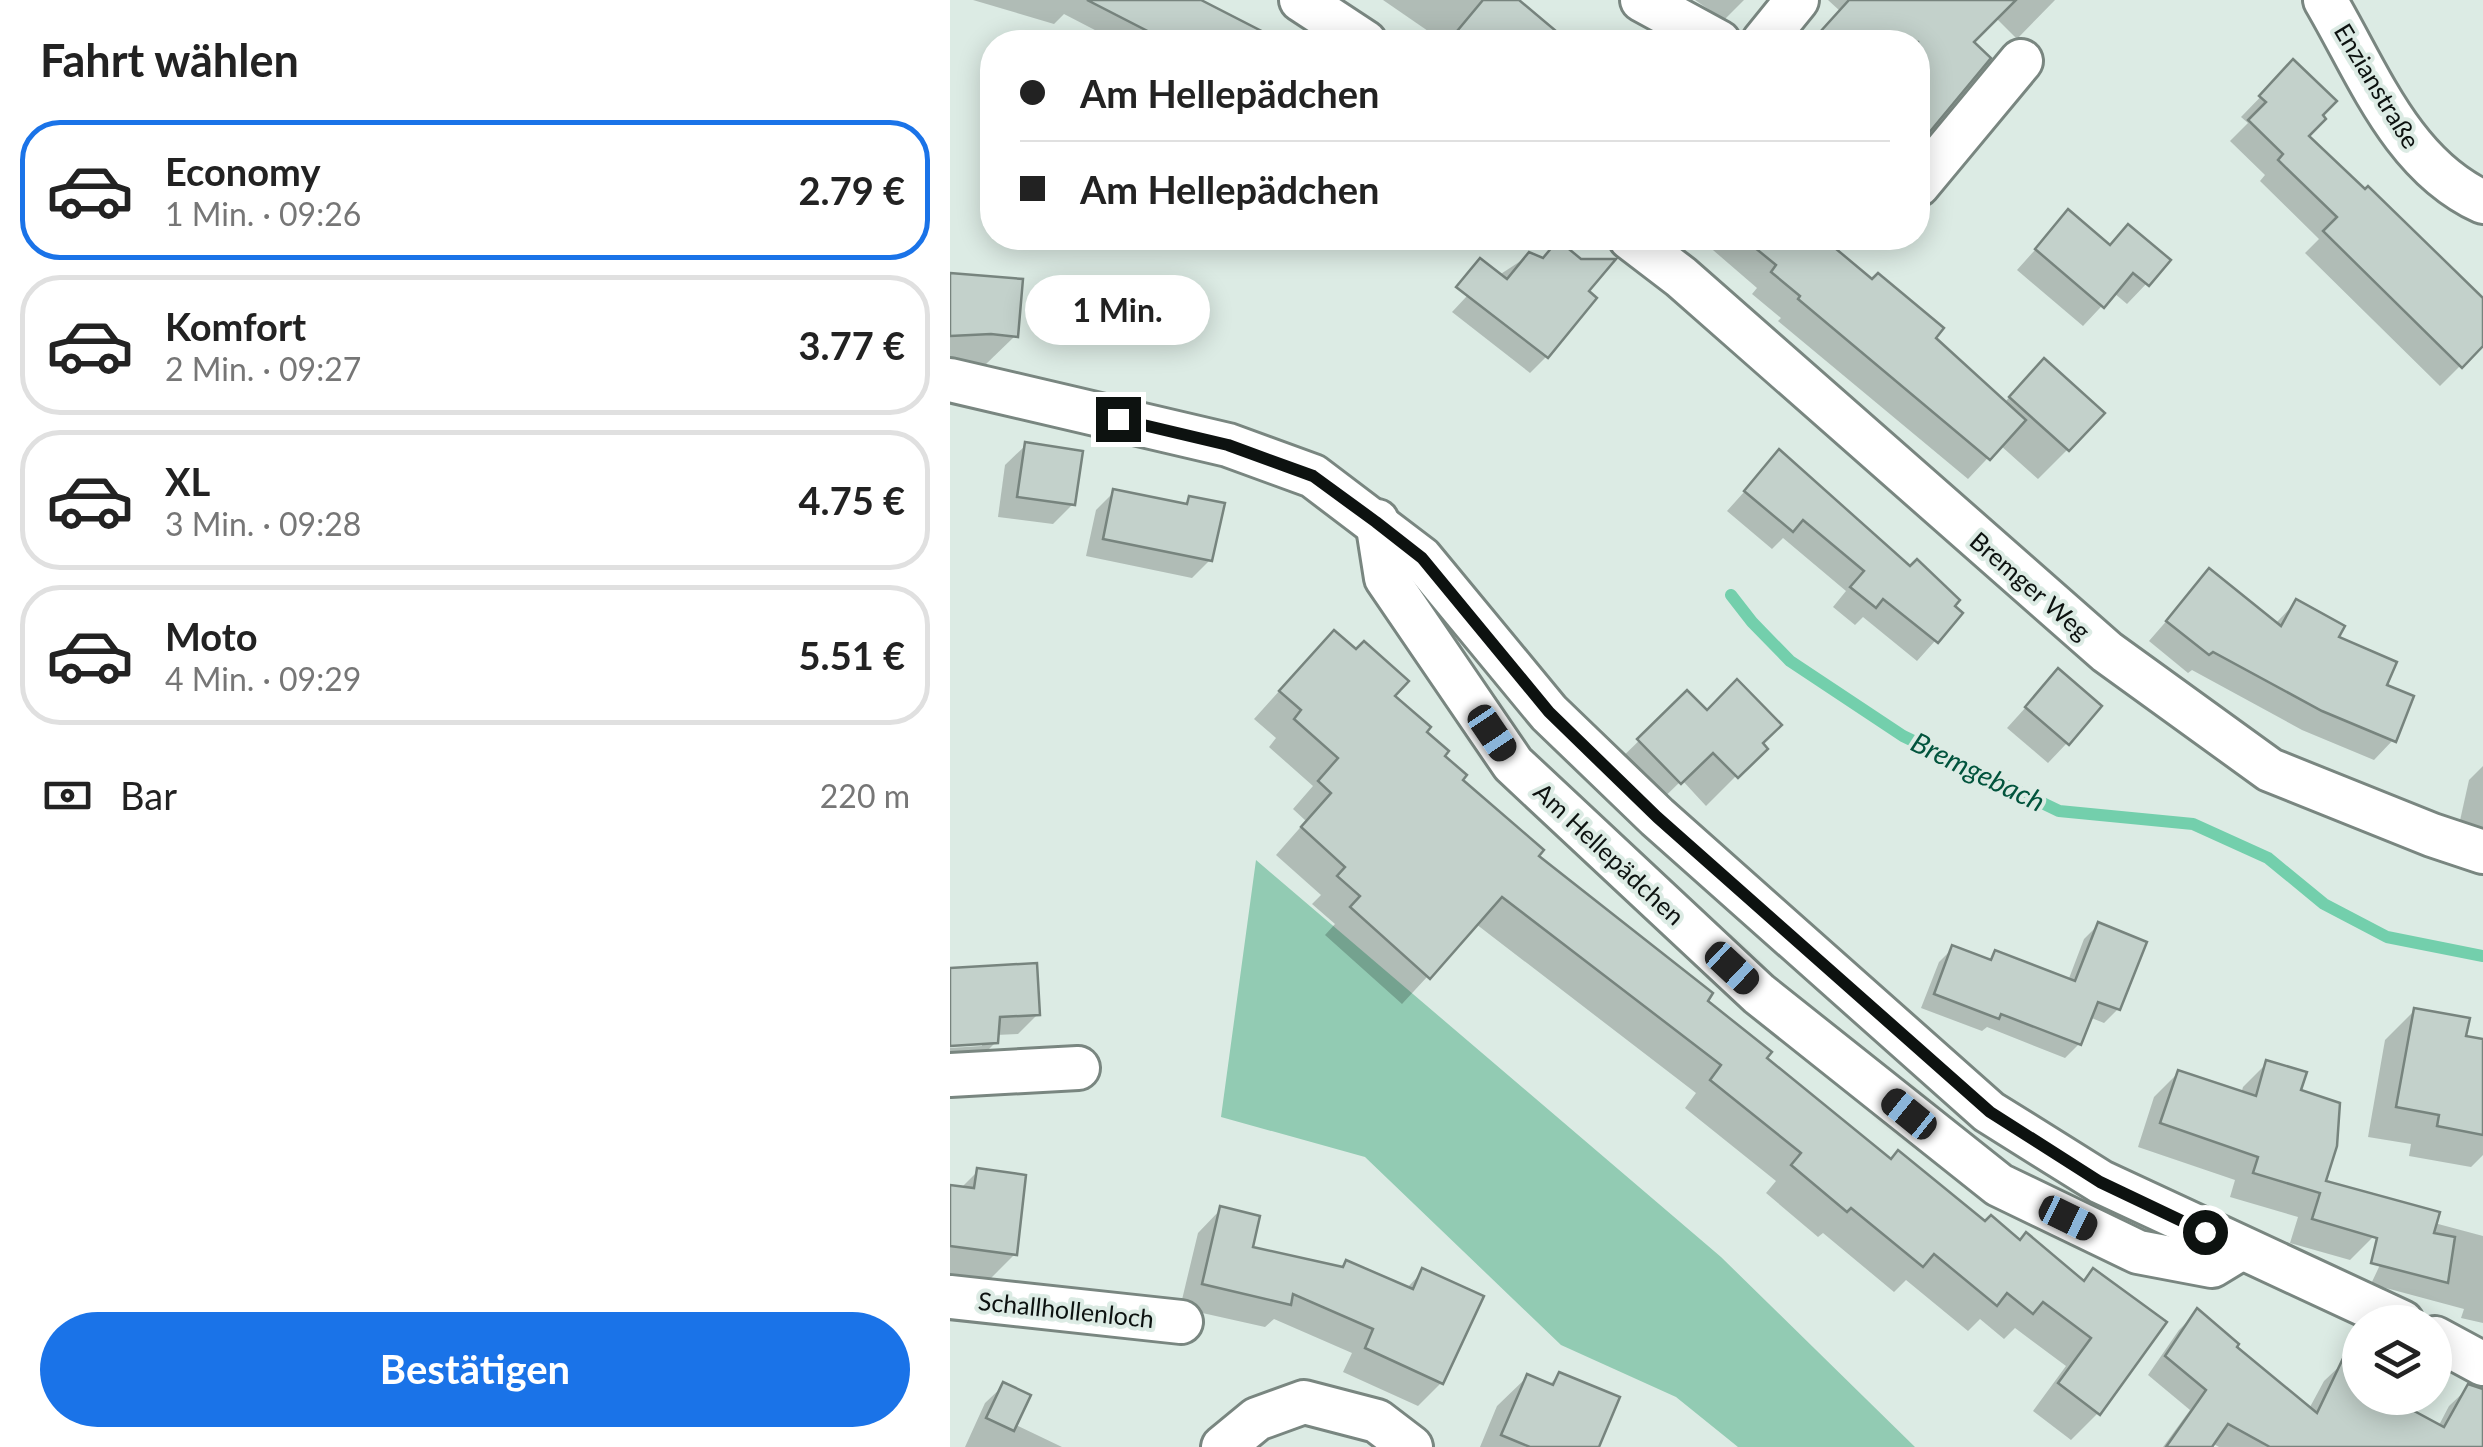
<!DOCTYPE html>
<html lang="de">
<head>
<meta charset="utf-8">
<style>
	:root { --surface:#fff; --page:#f6f6f6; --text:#222; --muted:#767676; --line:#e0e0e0; --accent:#1a73e8 }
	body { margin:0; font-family:Lato,sans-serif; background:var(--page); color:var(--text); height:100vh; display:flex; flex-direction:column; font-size:38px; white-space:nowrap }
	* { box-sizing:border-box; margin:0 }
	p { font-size:32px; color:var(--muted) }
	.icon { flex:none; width:55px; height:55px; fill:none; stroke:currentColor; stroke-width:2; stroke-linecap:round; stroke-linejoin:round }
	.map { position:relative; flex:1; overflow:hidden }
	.side { display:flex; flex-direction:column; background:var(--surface); width:950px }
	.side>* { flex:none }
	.banner { position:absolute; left:30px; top:30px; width:950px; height:220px; border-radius:40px; box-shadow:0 5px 25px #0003; display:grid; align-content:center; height:220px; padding:0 40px; background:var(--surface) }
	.tools { position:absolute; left:1392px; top:1305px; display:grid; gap:20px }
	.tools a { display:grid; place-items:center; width:110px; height:110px; border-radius:50%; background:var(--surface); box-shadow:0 5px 25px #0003; font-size:50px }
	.end { position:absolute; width:45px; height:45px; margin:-22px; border:12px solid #0d1210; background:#fff; box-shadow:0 0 0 5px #fff }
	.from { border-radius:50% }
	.bubble { position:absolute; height:70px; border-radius:35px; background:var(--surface); box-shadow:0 5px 25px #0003; font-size:32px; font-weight:700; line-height:70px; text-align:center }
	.car { position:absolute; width:30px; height:60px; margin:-30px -15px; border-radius:12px; box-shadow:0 0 8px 2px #0007; background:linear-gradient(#222 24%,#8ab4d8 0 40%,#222 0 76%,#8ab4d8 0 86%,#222 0) }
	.banner b { display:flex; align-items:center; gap:35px; height:95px; font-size:38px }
	.banner b+b { border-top:2px solid var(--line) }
	.banner i { width:25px; height:25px; background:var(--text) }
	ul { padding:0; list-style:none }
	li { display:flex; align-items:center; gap:30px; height:140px; margin:0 20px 15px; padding:0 20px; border:5px solid var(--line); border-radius:40px }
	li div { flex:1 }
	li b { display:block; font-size:38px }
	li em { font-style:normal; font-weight:700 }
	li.on { border-color:var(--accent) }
	li>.icon { width:90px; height:90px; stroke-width:1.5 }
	h2 { padding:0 40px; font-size:45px; line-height:120px }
	.pay { display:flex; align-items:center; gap:25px; height:110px; padding:0 40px; font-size:38px }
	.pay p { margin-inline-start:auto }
	.button { display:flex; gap:20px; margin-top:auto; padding:20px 40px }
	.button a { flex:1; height:115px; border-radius:60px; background:var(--accent); color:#fff; font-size:40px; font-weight:700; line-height:115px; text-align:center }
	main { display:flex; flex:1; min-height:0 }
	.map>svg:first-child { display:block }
	.green { fill:#92cbb3 }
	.shadow { fill:#0003 }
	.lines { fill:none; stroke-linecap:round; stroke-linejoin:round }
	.stream { stroke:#73cfac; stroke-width:12 }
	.building { fill:#c3d1cb; stroke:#77847e; stroke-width:2.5 }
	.minor-casing { stroke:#798680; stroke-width:48 }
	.minor { stroke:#fff; stroke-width:42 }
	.route { stroke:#0d1210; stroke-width:12 }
	.labels { text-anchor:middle; stroke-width:8; stroke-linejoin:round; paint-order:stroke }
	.street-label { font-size:25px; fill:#0d1210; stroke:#dcebe4 }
	.water-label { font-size:28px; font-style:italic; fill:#02543d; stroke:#dcebe4 }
</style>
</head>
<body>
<main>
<section class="side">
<h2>Fahrt wählen</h2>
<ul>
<li class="on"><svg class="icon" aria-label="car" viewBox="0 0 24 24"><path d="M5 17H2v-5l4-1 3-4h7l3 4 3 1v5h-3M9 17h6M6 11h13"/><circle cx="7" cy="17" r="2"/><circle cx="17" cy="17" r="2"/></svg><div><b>Economy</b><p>1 Min. · 09:26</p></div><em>2.79 €</em></li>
<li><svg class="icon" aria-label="car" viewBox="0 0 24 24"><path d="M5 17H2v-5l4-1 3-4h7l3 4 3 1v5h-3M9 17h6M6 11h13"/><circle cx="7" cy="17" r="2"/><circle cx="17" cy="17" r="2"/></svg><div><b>Komfort</b><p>2 Min. · 09:27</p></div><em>3.77 €</em></li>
<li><svg class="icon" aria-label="car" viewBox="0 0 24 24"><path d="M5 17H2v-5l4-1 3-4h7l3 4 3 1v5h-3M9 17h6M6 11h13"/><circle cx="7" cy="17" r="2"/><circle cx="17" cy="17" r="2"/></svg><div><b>XL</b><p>3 Min. · 09:28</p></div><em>4.75 €</em></li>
<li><svg class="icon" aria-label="car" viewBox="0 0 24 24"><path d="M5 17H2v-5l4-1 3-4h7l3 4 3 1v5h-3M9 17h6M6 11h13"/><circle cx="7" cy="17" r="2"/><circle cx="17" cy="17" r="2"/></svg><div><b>Moto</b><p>4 Min. · 09:29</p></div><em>5.51 €</em></li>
</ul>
<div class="pay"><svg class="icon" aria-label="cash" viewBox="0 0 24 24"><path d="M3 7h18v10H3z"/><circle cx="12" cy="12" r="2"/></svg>Bar<p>220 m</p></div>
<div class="button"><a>Bestätigen</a></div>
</section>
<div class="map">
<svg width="1533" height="1447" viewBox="0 0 1533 1447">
	<rect width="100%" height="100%" fill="#dcebe4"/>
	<path class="green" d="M306 860 771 1257 965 1447H788L726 1397 611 1345 415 1157 271 1117Z"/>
	<g class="shadow">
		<path d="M23 0H247L323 42H168L114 14 104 24Z"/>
		<path d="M433 0H565L608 42H494Z"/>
		<path d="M745 0H794L774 20Z"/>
		<path d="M878 0H1105L1067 39 1045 17 1021 42 1038 58 968 143V42H846L854 35 863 41 890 11Z"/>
		<path d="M1324 83 1356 136 1533 302V343L1490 386 1355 253 1369 239 1310 181 1315 175 1280 141 1298 123 1291 117Z"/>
		<path d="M1118 213 1158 247 1218 261 1177 304 1164 293 1133 326 1067 270Z"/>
		<path d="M487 238H514L501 250Z"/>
		<path d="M731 238H869L1054 403 1065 391 1117 450 1088 479 1050 445 1018 479 828 321 831 318 802 294 807 288 749 238 742 246Z"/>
		<path d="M580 255 636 291 596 357 580 373 502 312 517 296Z"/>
		<path d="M0 275 65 336 35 365 0 361Z"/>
		<path d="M76 445 123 504 103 524 48 517 55 465Z"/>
		<path d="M829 453 1010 613 967 661 913 617 905 625 883 607 896 591 833 538 822 549 777 511Z"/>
		<path d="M164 492 233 506 240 498 260 560 242 578 136 556 146 510Z"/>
		<path d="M1259 572 1325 624 1346 602 1434 686 1443 740 1424 760 1352 730 1242 670 1238 673 1199 641Z"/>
		<path d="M357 660 441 696 474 732 510 780 585 856 754 1001 814 1058 941 1161 1035 1224 1132 1282 1143 1271 1148 1413 1121 1440 1083 1411 1116 1366 1065 1328 1054 1339 1030 1319 1018 1331 956 1280 944 1292 873 1233 868 1237 816 1193 826 1181 735 1108 746 1093 526 924 452 1004 375 935 385 924 362 904 371 895 326 855 356 821 343 809 363 786 319 747 326 738 304 719Z"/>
		<path d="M1108 672 1117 743 1098 763 1057 728Z"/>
		<path d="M737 694 757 713 814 748 756 806 732 780 699 812 659 770Z"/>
		<path d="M1533 766V830L1509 825 1519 780Z"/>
		<path d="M1148 925 1168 1009 1154 1023 1139 1017 1129 1044 1115 1058 1037 1027 1032 1031 971 1008 989 962 1003 948 1038 961 1046 953 1118 981 1134 939Z"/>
		<path d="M0 970 88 1014 68 1034 46 1035V1042L26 1062 0 1064V1048L32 1046V1041L0 1043Z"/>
		<path d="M1465 1010 1513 1038 1533 1042V1155L1521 1167 1459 1156 1461 1144 1418 1137 1435 1040Z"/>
		<path d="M1317 1063 1348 1092 1373 1182 1424 1236 1400 1260 1340 1243 1348 1217 1280 1197 1285 1180 1188 1147 1204 1097 1228 1073 1291 1094 1293 1087Z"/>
		<path d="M28 1171 65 1254 35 1284 0 1279V1187L10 1189Z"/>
		<path d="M271 1209 300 1248 390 1269 396 1263 456 1289 473 1271 491 1383 468 1406 393 1372 402 1353 324 1319 315 1327 230 1308 248 1233Z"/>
		<path d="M1462 1217 1533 1236V1323L1511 1318 1514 1309 1421 1284 1444 1235Z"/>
		<path d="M1247 1312 1353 1420 1374 1381 1393 1363 1410 1373V1398H1437L1488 1427 1499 1406 1518 1388 1533 1396V1447H1269L1262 1443 1259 1447H1213L1240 1410 1198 1375 1229 1330Z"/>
		<path d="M610 1374 648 1447H530L547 1406 577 1377 598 1386Z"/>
		<path d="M54 1385 64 1424 112 1447H15L35 1403Z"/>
	</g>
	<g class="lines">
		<path class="stream" d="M781 595 802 622 840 661 953 736 1109 811 1243 824 1318 858 1374 904 1437 937 1533 956"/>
	</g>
	<g class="building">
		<path d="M137 0H251L333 42H219Z"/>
		<path d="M533 0H569L619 42H498Z"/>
		<path d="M899 0H1066L1024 42 1041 58 968 146V42H861Z"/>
		<path d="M1343 59 1387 101 1373 115 1376 119 1359 136 1415 189 1418 186 1533 298V346L1512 368 1373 231 1387 217 1328 160 1333 154 1298 120 1316 102 1309 96Z"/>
		<path d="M1118 209 1160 245 1178 224 1221 260 1199 286 1183 273 1154 308 1085 249Z"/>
		<path d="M793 238H873L922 279 928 273 994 328 986 338 1076 420 1040 460 848 299 850 296 821 272 826 265Z"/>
		<path d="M608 240 631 259H666L639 291 647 298 598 358 506 287 530 258 557 279 579 252 593 258Z"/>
		<path d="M0 273 73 279 68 337 41 334 0 336Z"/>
		<path d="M1094 358 1155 413 1119 451 1059 397Z"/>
		<path d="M75 442 133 451 125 505 67 497Z"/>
		<path d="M829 449 960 566 967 559 1010 600 1005 606 1013 613 988 643 933 599 926 608 900 587 914 571 853 520 843 532 794 491Z"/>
		<path d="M163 489 237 504 239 496 275 503 262 561 153 539Z"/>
		<path d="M1259 568 1331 626 1346 599 1395 626 1389 637 1447 662 1437 685 1464 696 1446 742 1372 711 1263 652 1259 655 1216 621Z"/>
		<path d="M384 630 406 649 414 641 459 681 445 696 481 727 477 732 499 751 495 756 517 775 513 780 594 850 589 856 763 993 758 1001 822 1052 817 1058 941 1159 948 1150 1035 1221 1041 1215 1070 1240 1076 1232 1134 1281 1143 1268 1217 1322 1150 1415 1108 1383 1141 1338 1093 1302 1083 1314 1057 1293 1047 1306 984 1254 973 1267 901 1208 897 1212 841 1165 851 1153 760 1080 771 1065 552 897 480 979 400 907 410 896 387 876 395 867 351 827 381 793 368 781 388 758 344 719 351 710 329 691Z"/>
		<path d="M1108 668 1152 706 1119 745 1075 707Z"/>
		<path d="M787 679 832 725 813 743 818 749 788 778 763 753 731 784 687 739 737 690 757 710Z"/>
		<path d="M1148 922 1197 942 1170 1010 1148 1002 1131 1045 1051 1014 1049 1019 984 994 1002 945 1041 960 1045 950 1125 981Z"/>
		<path d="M87 963 90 1015 50 1017 48 1043 0 1046V968Z"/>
		<path d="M1464 1008 1520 1018 1516 1036 1533 1039V1135L1487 1126 1489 1115 1446 1107Z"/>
		<path d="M1316 1060 1357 1072 1351 1090 1390 1103 1387 1146 1376 1181 1490 1212 1484 1233 1505 1237 1498 1283 1421 1263 1427 1238 1362 1219 1370 1193 1303 1173 1308 1157 1210 1123 1228 1070 1306 1096Z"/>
		<path d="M27 1168 76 1175 67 1255 0 1246V1185L24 1188Z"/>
		<path d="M270 1206 310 1216 303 1247 393 1267 396 1260 463 1289 472 1268 534 1296 493 1384 415 1348 423 1329 343 1294 341 1305 252 1284Z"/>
		<path d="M1247 1308 1289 1344 1287 1347 1367 1413 1407 1329 1410 1330V1398H1440L1494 1427 1518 1384 1533 1389V1447H1320L1278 1424 1262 1447H1216L1256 1390 1215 1356Z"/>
		<path d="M609 1372 670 1397 649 1447H580L551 1435 577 1374 603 1385Z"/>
		<path d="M53 1382 81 1395 64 1431 36 1418Z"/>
	</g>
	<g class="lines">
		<defs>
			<g id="minor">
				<path d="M351 0 415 42"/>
				<path d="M692 0 769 42"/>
				<path d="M1375 0C1418 73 1452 165 1533 202"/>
				<path d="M813 42 847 0"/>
				<path d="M968 185 1071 61"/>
				<path d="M680 238 731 277 1157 652 1320 770 1482 835 1533 852"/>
				<path d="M0 380 278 445 363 476 471 558 599 713 707 817 1039 1112 1151 1182 1452 1322"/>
				<path d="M427 521 436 578 563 764 809 994 1049 1185 1188 1252 1262 1266 1290 1249"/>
				<path d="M0 1075 128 1068"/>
				<path d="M0 1297 231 1322"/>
				<path d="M1485 1338 1533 1364"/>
				<path d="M273 1447 307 1419 354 1402 427 1421 461 1447"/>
			</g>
		</defs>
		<use href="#minor" class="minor-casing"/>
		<use href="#minor" class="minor"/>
	</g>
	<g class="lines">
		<path class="route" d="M168 419 278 445 363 476 426 522 472 558 599 712 707 817 1040 1112 1150 1182 1255 1232"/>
	</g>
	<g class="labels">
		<g class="street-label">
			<text transform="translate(1427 86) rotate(59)" y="9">Enzianstraße</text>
			<text transform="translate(1080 586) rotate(41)" y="9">Bremger Weg</text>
			<text transform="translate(659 854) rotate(43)" y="9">Am Hellepädchen</text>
			<text transform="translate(116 1310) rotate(6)" y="9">Schallhollenloch</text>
		</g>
		<g class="water-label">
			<text transform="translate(1028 772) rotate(26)" y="10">Bremgebach</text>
		</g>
	</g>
</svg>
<div class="tools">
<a><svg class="icon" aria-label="layers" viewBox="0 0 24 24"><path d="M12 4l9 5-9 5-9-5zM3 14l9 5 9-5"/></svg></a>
</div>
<i class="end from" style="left:1255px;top:1232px"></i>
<i class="end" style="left:168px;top:419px"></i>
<div class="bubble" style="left:75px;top:275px;width:185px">1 Min.</div>
<i class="car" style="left:542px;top:733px;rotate:146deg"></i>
<i class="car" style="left:782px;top:968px;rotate:133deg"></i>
<i class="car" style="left:959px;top:1114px;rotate:309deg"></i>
<i class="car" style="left:1118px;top:1218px;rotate:116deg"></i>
<div class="banner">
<b><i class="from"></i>Am Hellepädchen</b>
<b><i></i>Am Hellepädchen</b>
</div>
</div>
</main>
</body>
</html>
